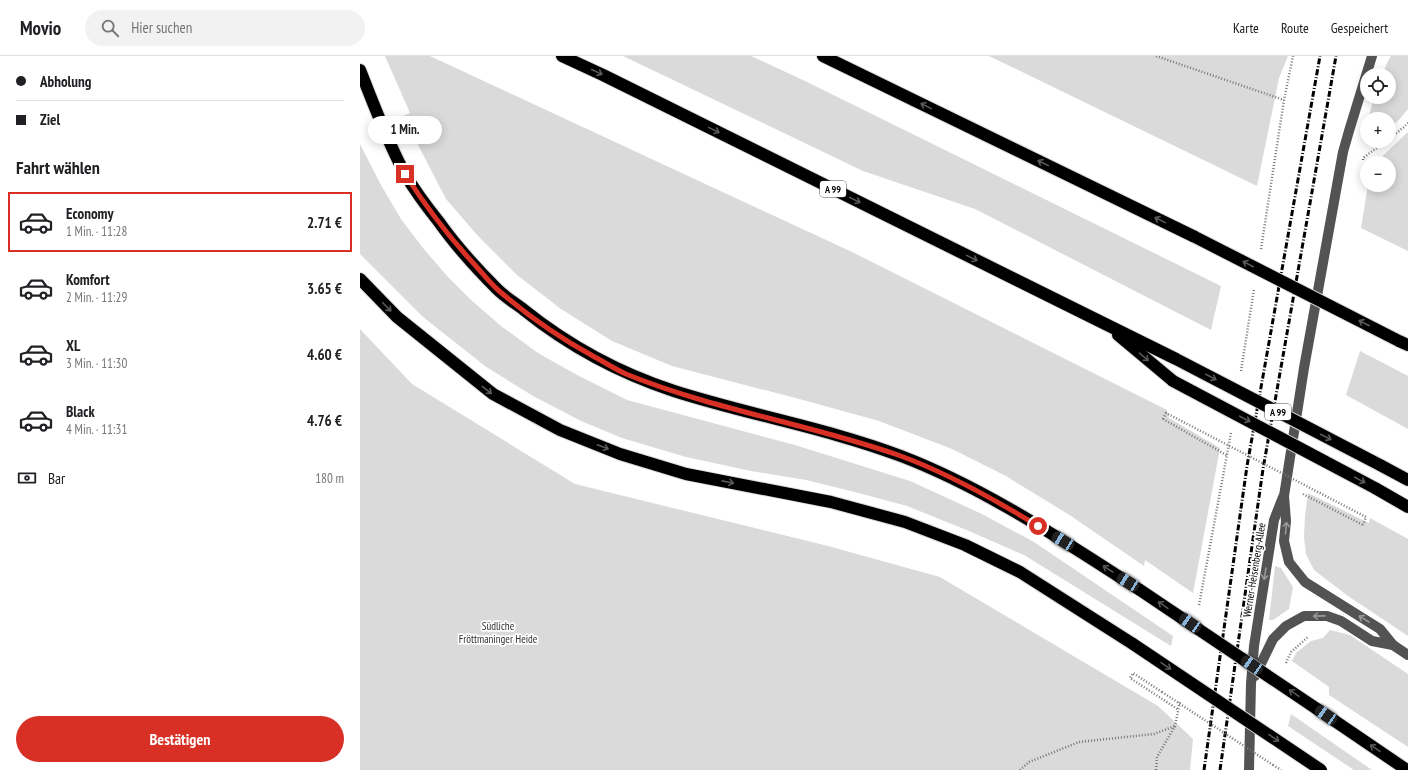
<!DOCTYPE html>
<html lang="de">
<head>
<meta charset="utf-8">
<style>
	:root { --surface:#fff; --page:#f2f2f2; --text:#202124; --muted:#757577; --line:#e0e0e0; --accent:#d93025 }
	body { margin:0; font-family:"PT Sans Narrow",sans-serif; background:var(--page); color:var(--text); height:100vh; display:flex; flex-direction:column; font-size:15px; white-space:nowrap }
	* { box-sizing:border-box; margin:0 }
	p { font-size:13px; color:var(--muted) }
	.icon { flex:none; width:22px; height:22px; fill:none; stroke:currentColor; stroke-width:2; stroke-linecap:round; stroke-linejoin:round }
	.map { position:relative; flex:1; overflow:hidden }
	.sheet { display:flex; flex-direction:column; background:var(--surface); width:360px }
	.sheet>* { flex:none }
	.top-card { display:grid; align-content:center; height:88px; padding:0 16px; background:var(--surface) }
	.fabs { position:absolute; left:1000px; top:12px; display:grid; gap:8px }
	.fabs a { display:grid; place-items:center; width:36px; height:36px; border-radius:50%; background:var(--surface); box-shadow:0 2px 10px #0003; font-size:20px }
	.end { position:absolute; width:18px; height:18px; margin:-9px; border:5px solid #d93025; background:#fff; box-shadow:0 0 0 2px #fff }
	.from { border-radius:50% }
	.bubble { position:absolute; height:28px; border-radius:14px; background:var(--surface); box-shadow:0 2px 10px #0003; font-size:13px; font-weight:800; line-height:28px; text-align:center }
	.car { position:absolute; width:12px; height:24px; margin:-12px -6px; border-radius:5px; box-shadow:0 0 3px 1px #0007; background:linear-gradient(#222 24%,#8ab4d8 0 40%,#222 0 76%,#8ab4d8 0 86%,#222 0) }
	.top-card b { display:flex; align-items:center; gap:14px; height:38px; font-size:15px }
	.top-card b+b { border-top:1px solid var(--line) }
	.top-card i { width:10px; height:10px; background:var(--text) }
	ul { padding:0; list-style:none }
	li { display:flex; align-items:center; gap:12px; height:60px; margin:0 8px 6px; padding:0 8px; border:2px solid transparent; border-radius:0px }
	li div { flex:1 }
	li b { display:block; font-size:15px }
	li em { font-style:normal; font-weight:800 }
	li.active { border-color:var(--accent) }
	li>.icon { width:36px; height:36px; stroke-width:1.5 }
	h2 { padding:0 16px; font-size:18px; line-height:48px }
	.pay { display:flex; align-items:center; gap:10px; height:44px; padding:0 16px; font-size:15px }
	.pay p { margin-inline-start:auto }
	.cta { display:flex; gap:8px; margin-top:auto; padding:8px 16px }
	.cta a { flex:1; height:46px; border-radius:24px; background:var(--accent); color:#fff; font-size:16px; font-weight:800; line-height:46px; text-align:center }
	header { display:flex; align-items:center; gap:24px; box-sizing:border-box; height:56px; padding:0 20px; background:var(--surface); border-bottom:1px solid var(--line) }
	header strong { font-size:19px }
	nav { display:flex; gap:22px; margin-inline-start:auto; font-size:14px }
	.search { width:280px; height:36px; background:var(--page); display:flex; align-items:center; gap:10px; box-sizing:border-box; padding:0 14px; border-radius:22px; color:var(--muted); font-size:15px }
	main { display:flex; flex:1; min-height:0 }
	.map>svg:first-child { display:block }
	.green { fill:#dadada }
	.lines { fill:none; stroke-linecap:round; stroke-linejoin:round }
	.highway-casing { stroke:#dbdbdb; stroke-width:14 }
	.path { stroke:#757575; stroke-width:2.5; stroke-dasharray:1 2; stroke-linecap:butt }
	.minor { stroke:#535353; stroke-width:10 }
	.highway { stroke:#000; stroke-width:12 }
	.rail { stroke:#000; stroke-width:3; stroke-dasharray:6 2 1 2; stroke-linecap:butt }
	.highway-bridge-casing { stroke:#dbdbdb; stroke-width:14; stroke-linecap:butt }
	.path-bridge { stroke:#757575; stroke-width:2.5; stroke-dasharray:1 2; stroke-linecap:butt }
	.highway-bridge { stroke:#000; stroke-width:12 }
	.oneway { stroke:#595959 }
	.oneway2 { stroke:#989898 }
	.route { stroke:#d93025; stroke-width:5 }
	.labels { text-anchor:middle; stroke-width:3.5; stroke-linejoin:round; paint-order:stroke }
	.shield { fill:#fff; stroke:#4c4c4c; stroke-width:1 }
	.shield-label { font-size:10px; font-weight:bold; fill:#000 }
	.street-label { font-size:11px; fill:#000; stroke:#fff }
	.park-label { font-size:11px; fill:#313131; stroke:#fff }
</style>
</head>
<body>
<header>
<strong>Movio</strong>
<div class="search"><svg class="icon" aria-label="search" viewBox="0 0 24 24"><circle cx="10" cy="10" r="6"/><path d="M15 15l6 6"/></svg>Hier suchen</div>
<nav><a>Karte</a><a>Route</a><a>Gespeichert</a></nav>
</header>
<main>
<section class="sheet">
<div class="top-card">
<b><i class="from"></i>Abholung</b>
<b><i></i>Ziel</b>
</div>
<h2>Fahrt wählen</h2>
<ul>
<li class="active"><svg class="icon" aria-label="car" viewBox="0 0 24 24"><path d="M5 17H2v-5l4-1 3-4h7l3 4 3 1v5h-3M9 17h6M6 11h13"/><circle cx="7" cy="17" r="2"/><circle cx="17" cy="17" r="2"/></svg><div><b>Economy</b><p>1 Min. · 11:28</p></div><em>2.71 €</em></li>
<li><svg class="icon" aria-label="car" viewBox="0 0 24 24"><path d="M5 17H2v-5l4-1 3-4h7l3 4 3 1v5h-3M9 17h6M6 11h13"/><circle cx="7" cy="17" r="2"/><circle cx="17" cy="17" r="2"/></svg><div><b>Komfort</b><p>2 Min. · 11:29</p></div><em>3.65 €</em></li>
<li><svg class="icon" aria-label="car" viewBox="0 0 24 24"><path d="M5 17H2v-5l4-1 3-4h7l3 4 3 1v5h-3M9 17h6M6 11h13"/><circle cx="7" cy="17" r="2"/><circle cx="17" cy="17" r="2"/></svg><div><b>XL</b><p>3 Min. · 11:30</p></div><em>4.60 €</em></li>
<li><svg class="icon" aria-label="car" viewBox="0 0 24 24"><path d="M5 17H2v-5l4-1 3-4h7l3 4 3 1v5h-3M9 17h6M6 11h13"/><circle cx="7" cy="17" r="2"/><circle cx="17" cy="17" r="2"/></svg><div><b>Black</b><p>4 Min. · 11:31</p></div><em>4.76 €</em></li>
</ul>
<div class="pay"><svg class="icon" aria-label="cash" viewBox="0 0 24 24"><path d="M3 7h18v10H3z"/><circle cx="12" cy="12" r="2"/></svg>Bar<p>180 m</p></div>
<div class="cta"><a>Bestätigen</a></div>
</section>
<div class="map">
<svg width="1048" height="714" viewBox="0 0 1048 714">
	<rect width="100%" height="100%" fill="#fff"/>
	<g class="green">
		<path d="M25 0H70L492 196 807 354 809 362 860 392 833 537 785 504 784 510 711 460 646 420 592 393 519 365 443 344 312 310 252 285 201 253 157 219 118 180 86 143 43 60 50 57Z"/>
		<path d="M263 0H391L443 24 861 230 851 274 615 153 503 115Z"/>
		<path d="M629 0H928L919 22 897 130Z"/>
		<path d="M1031 0H1048V53L1038 65 1029 71V63H1008L1014 41H1029V19H1022L1028 5Z"/>
		<path d="M1048 76V195L1001 172 1008 129H1029V107H1015Z"/>
		<path d="M0 88 21 129 41 163 63 192 88 221 110 243 141 270 178 297 217 319 267 344 435 389 550 425 622 458 674 486 813 580 811 590 664 499 609 475 547 450 491 435 446 424 391 415 326 401 262 382 221 365 173 340 125 310 63 261 0 198Z"/>
		<path d="M0 273 52 328 215 428 468 490 580 521 798 650 833 683 830 714H0Z"/>
		<path d="M1000 295 1048 320V373L986 339Z"/>
		<path d="M948 437 1009 467 1010 462 1048 483V580L988 540 954 514 946 498 944 481 945 460Z"/>
		<path d="M915 510 921 512 933 531 929 553 913 564H909Z"/>
		<path d="M970 574 990 579 1048 618V691L969 639V631L932 605 936 597 951 585 963 582Z"/>
		<path d="M931 658 1012 714H994L928 670Z"/>
	</g>
	<g class="lines">
		<defs>
			<g id="highway">
				<path d="M202 0 243 19 816 303"/>
				<path d="M463 0 835 181"/>
				<path d="M0 14C14 49 27 85 45 118 55 135 67 151 79 166 96 190 116 212 137 233 145 241 155 247 164 254 209 290 259 317 314 335 389 359 467 372 541 400 627 433 703 485 780 534"/>
				<path d="M0 223 37 261 133 338 200 374 260 398 326 418 471 446 545 466 605 489 660 516 773 588"/>
				<path d="M758 279 813 325"/>
				<path d="M1039 285 1048 289"/>
				<path d="M1020 409 1048 424"/>
				<path d="M1015 432 1048 451"/>
				<path d="M966 659 1047 714"/>
			</g>
		</defs>
		<use href="#highway" class="highway-casing"/>
		<g class="path">
			<path d="M796 0 924 44"/>
			<path d="M1029 83 1044 71 1048 67"/>
			<path d="M1003 104V102L1026 85"/>
			<path d="M901 193 924 44 933 0"/>
			<path d="M881 315 894 233"/>
			<path d="M803 363 868 400"/>
			<path d="M943 438 1003 469"/>
			<path d="M839 549 871 377"/>
			<path d="M926 607 931 596 948 581"/>
			<path d="M802 636 773 617 770 622 819 654"/>
			<path d="M913 709 921 714"/>
			<path d="M660 714 669 706 719 686 794 678 815 670"/>
			<path d="M796 714 797 701 815 670 820 645"/>
		</g>
		<g class="minor">
			<path d="M1012 0 989 75 983 96 944 312 924 440 926 465 924 485 929 506 945 526 1020 573 1033 589 1048 599"/>
			<path d="M895 620 913 583 926 570 944 560H967L981 565 1012 585 1033 589"/>
			<path d="M889 714 891 628 894 590 914 464 923 441"/>
		</g>
		<use href="#highway" class="highway"/>
		<g class="rail">
			<path d="M844 714 887 410 960 0"/>
			<path d="M860 714 903 413 976 0"/>
		</g>
		<defs>
			<g id="highway-bridge">
				<path d="M835 181 1039 285"/>
				<path d="M816 303 1020 409"/>
				<path d="M813 325 1015 432"/>
				<path d="M780 534 966 659"/>
				<path d="M773 588 961 714"/>
			</g>
		</defs>
		<use href="#highway-bridge" class="highway-bridge-casing"/>
		<g class="path-bridge">
			<path d="M803 363 806 357 1006 461 1003 469"/>
			<path d="M802 636 913 709"/>
		</g>
		<use href="#highway-bridge" class="highway-bridge"/>
	</g>
	<defs><path id="oneway-shaft" d="M-6 0H5M1.5-3L5.5 0L1.5 3" fill="none" stroke-width="1.6" stroke-linecap="round" stroke-linejoin="round"/></defs>
	<g class="oneway">
		<use href="#oneway-shaft" transform="translate(237 16) rotate(25)"/>
		<use href="#oneway-shaft" transform="translate(566 50) rotate(-154)"/>
		<use href="#oneway-shaft" transform="translate(354 74) rotate(26)"/>
		<use href="#oneway-shaft" transform="translate(683 107) rotate(-154)"/>
		<use href="#oneway-shaft" transform="translate(495 144) rotate(26)"/>
		<use href="#oneway-shaft" transform="translate(800 164) rotate(-154)"/>
		<use href="#oneway-shaft" transform="translate(612 202) rotate(26)"/>
		<use href="#oneway-shaft" transform="translate(888 208) rotate(-153)"/>
		<use href="#oneway-shaft" transform="translate(27 251) rotate(46)"/>
		<use href="#oneway-shaft" transform="translate(1004 267) rotate(-153)"/>
		<use href="#oneway-shaft" transform="translate(784 301) rotate(40)"/>
		<use href="#oneway-shaft" transform="translate(851 321) rotate(27)"/>
		<use href="#oneway-shaft" transform="translate(127 334) rotate(38)"/>
		<use href="#oneway-shaft" transform="translate(885 363) rotate(28)"/>
		<use href="#oneway-shaft" transform="translate(966 381) rotate(27)"/>
		<use href="#oneway-shaft" transform="translate(243 391) rotate(21)"/>
		<use href="#oneway-shaft" transform="translate(1000 424) rotate(28)"/>
		<use href="#oneway-shaft" transform="translate(368 426) rotate(11)"/>
		<use href="#oneway-shaft" transform="translate(748 513) rotate(-148)"/>
		<use href="#oneway-shaft" transform="translate(803 549) rotate(-146)"/>
		<use href="#oneway-shaft" transform="translate(806 610) rotate(34)"/>
		<use href="#oneway-shaft" transform="translate(934 637) rotate(-146)"/>
		<use href="#oneway-shaft" transform="translate(914 682) rotate(34)"/>
		<use href="#oneway-shaft" transform="translate(1015 692) rotate(-146)"/>
	</g>
	<g class="oneway2">
		<use href="#oneway-shaft" transform="translate(926 472) rotate(-85)"/>
		<use href="#oneway-shaft" transform="translate(905 518) rotate(99)"/>
		<use href="#oneway-shaft" transform="translate(959 560) rotate(179)"/>
		<use href="#oneway-shaft" transform="translate(1004 563) rotate(-149)"/>
	</g>
	<g class="lines">
		<path class="route" d="M45 118C66 151 89 181 115 209 123 218 130 227 138 234 167 259 200 282 233 300 244 306 255 313 266 318 354 354 449 368 538 399 588 417 634 443 678 470"/>
	</g>
	<g class="labels">
		<g class="shield">
			<rect x="460" y="125" width="26" height="16" rx="3"/>
			<rect x="905" y="348" width="26" height="16" rx="3"/>
		</g>
		<g class="shield-label">
			<text x="473" y="137">A 99</text>
			<text x="918" y="360">A 99</text>
		</g>
		<g class="street-label">
			<text transform="translate(894 514) rotate(-81)" y="4">Werner-Heisenberg-Allee</text>
		</g>
		<g class="park-label">
			<text x="138" y="574">Südliche<tspan x="138" dy="13">Fröttmaninger Heide</tspan></text>
		</g>
	</g>
</svg>
<div class="fabs">
<a><svg class="icon" aria-label="locate" viewBox="0 0 24 24"><circle cx="12" cy="12" r="6"/><path d="M12 2v4M12 18v4M2 12h4M18 12h4"/></svg></a>
<a>+</a>
<a>−</a>
</div>
<i class="end from" style="left:678px;top:470px"></i>
<i class="end" style="left:45px;top:118px"></i>
<div class="bubble" style="left:8px;top:60px;width:74px">1 Min.</div>
<i class="car" style="left:703px;top:485px;rotate:302deg"></i>
<i class="car" style="left:768px;top:526px;rotate:302deg"></i>
<i class="car" style="left:830px;top:567px;rotate:304deg"></i>
<i class="car" style="left:892px;top:609px;rotate:304deg"></i>
<i class="car" style="left:966px;top:659px;rotate:304deg"></i>
</div>
</main>
</body>
</html>
